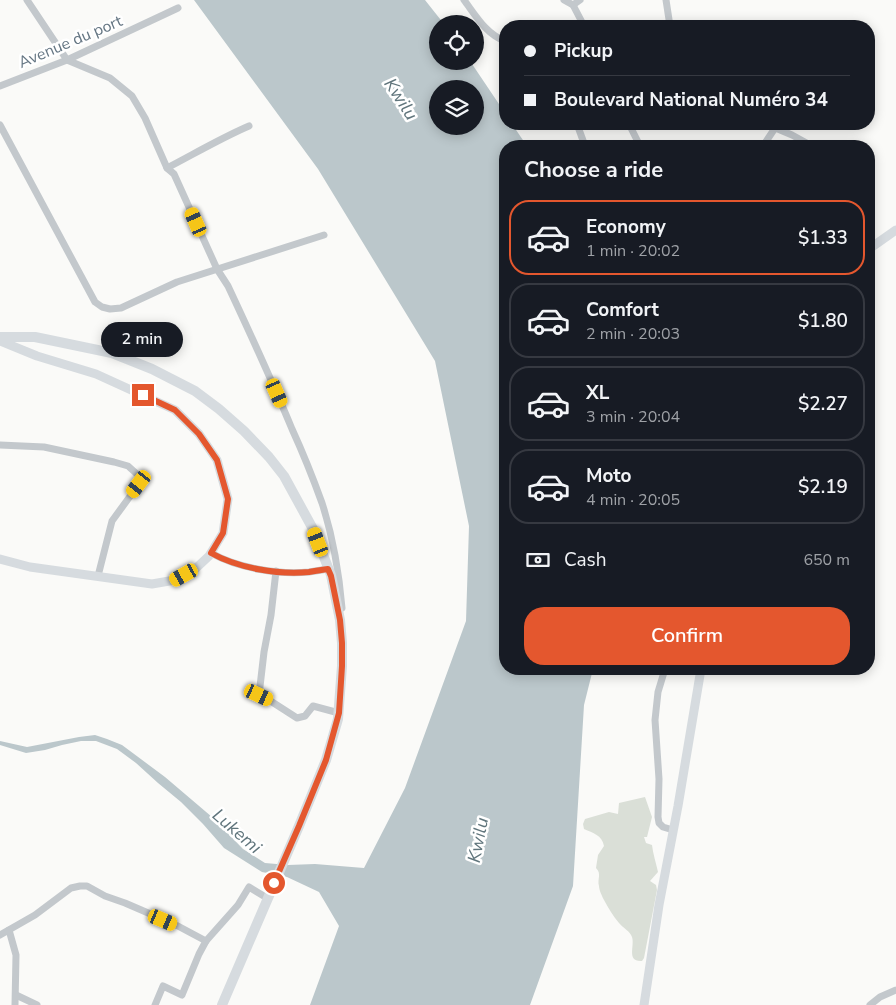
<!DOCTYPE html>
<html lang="en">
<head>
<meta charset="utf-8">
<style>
	:root { --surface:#171b24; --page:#242831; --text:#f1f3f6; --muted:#9ea1a6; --line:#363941; --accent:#e4572e }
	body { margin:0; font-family:"Nunito Sans",sans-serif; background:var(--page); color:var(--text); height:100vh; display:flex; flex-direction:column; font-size:19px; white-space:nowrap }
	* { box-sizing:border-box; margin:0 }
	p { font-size:16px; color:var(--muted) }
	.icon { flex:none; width:28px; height:28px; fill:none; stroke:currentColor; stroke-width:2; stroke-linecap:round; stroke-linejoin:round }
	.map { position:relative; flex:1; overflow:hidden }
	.details { position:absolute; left:499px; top:140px; width:376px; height:535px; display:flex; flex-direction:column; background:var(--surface); border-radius:20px; box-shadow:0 2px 12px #0003 }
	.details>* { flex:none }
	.top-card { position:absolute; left:499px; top:20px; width:376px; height:110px; border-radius:20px; box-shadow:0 2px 12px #0003; display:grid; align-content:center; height:110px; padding:0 25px; background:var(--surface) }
	.controls { position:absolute; left:429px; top:15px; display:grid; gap:10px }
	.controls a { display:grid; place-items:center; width:55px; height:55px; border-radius:50%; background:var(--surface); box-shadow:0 2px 12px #0003; font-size:25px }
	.end { position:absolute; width:22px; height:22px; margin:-11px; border:6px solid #e4572e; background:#fff; box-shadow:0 0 0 2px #fff }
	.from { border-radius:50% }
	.bubble { position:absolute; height:35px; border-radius:18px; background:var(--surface); box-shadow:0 2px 12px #0003; font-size:16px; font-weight:600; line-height:35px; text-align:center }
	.car { position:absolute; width:15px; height:30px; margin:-15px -8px; border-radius:6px; box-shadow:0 0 4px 1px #0007; background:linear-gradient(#f5c518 24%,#345 0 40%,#f5c518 0 76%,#345 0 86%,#f5c518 0) }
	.top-card b { display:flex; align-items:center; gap:18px; height:48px; font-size:19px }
	.top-card b+b { border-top:1px solid var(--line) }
	.top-card i { width:12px; height:12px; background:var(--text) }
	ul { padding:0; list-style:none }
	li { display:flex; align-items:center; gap:15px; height:75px; margin:0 10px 8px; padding:0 15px; border:2px solid var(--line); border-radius:20px }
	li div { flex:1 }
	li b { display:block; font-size:19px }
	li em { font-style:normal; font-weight:600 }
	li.current { border-color:var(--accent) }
	li>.icon { width:45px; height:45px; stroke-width:1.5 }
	h2 { padding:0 25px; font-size:22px; line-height:60px }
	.pay { display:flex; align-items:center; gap:12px; height:55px; padding:0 25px; font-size:19px }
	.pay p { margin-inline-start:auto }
	.primary-button { display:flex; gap:10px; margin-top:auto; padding:10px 25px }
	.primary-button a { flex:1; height:58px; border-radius:20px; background:var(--accent); color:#fff; font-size:20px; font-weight:600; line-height:58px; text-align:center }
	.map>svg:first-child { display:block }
	.green { fill:#dadfd7 }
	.water { fill:#bbc7cb; fill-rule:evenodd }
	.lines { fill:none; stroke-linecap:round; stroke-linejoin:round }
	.minor { stroke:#c3c8cc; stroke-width:7 }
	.major { stroke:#d6dbdf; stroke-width:9 }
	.highway { stroke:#d6dbdf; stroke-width:10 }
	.route { stroke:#e4572e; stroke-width:6 }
	.labels { text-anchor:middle; stroke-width:5; stroke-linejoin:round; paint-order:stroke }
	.street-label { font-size:16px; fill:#657683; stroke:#fff }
	.water-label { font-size:18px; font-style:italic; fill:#60757c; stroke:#fff }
</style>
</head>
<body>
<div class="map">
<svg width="896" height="1005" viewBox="0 0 896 1005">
	<rect width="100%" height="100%" fill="#fafaf8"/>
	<path class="green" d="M645 797 652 817 647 837H644L646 843 652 845C653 854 656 863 658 872L650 881 656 885 657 890 644 958 642 961C626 962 635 946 632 937 630 931 623 928 619 923 613 916 609 909 604 900 602 896 599 890 599 886 597 879 602 874 596 868L598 855 604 846C602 835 593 833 584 829L583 824 585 819 609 812 618 814 619 803Z"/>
	<path class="water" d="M194 0H425L444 24H438V61H470L505 113V124H512L527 146H505V669H593L584 705 573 886 530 1005H310L339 926 319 892 287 877 262 872 224 848 203 824 181 802 158 783 136 763 117 749 96 741H81L62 745 45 750 26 753 0 745V741L27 747 79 737 95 735 107 739 122 745 165 777 212 817 243 849 265 863 288 865 315 864 364 868 405 788 466 621 469 526 435 361 318 169ZM438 89H475V126H438Z"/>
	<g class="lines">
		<g class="minor">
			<path d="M27 0 67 60 110 78 132 96 145 118 167 168 174 174 217 269 228 286C250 333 272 381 292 429 303 453 313 478 322 503 333 537 339 573 342 608"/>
			<path d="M464 0C476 16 486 34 505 41"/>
			<path d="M564 0 573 5 584 26"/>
			<path d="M666 0 670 26"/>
			<path d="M573 5 580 0"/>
			<path d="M0 86 67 60 178 8"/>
			<path d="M577 124 585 146"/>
			<path d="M629 124 640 146"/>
			<path d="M766 124 792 135 812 146"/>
			<path d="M0 125 95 302 102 307 110 309 121 308 177 282 324 235"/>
			<path d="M763 146 775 128"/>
			<path d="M167 168C194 154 221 138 249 126"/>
			<path d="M0 445 44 447 114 462 128 466 138 475 140 480 139 484 112 521 98 576"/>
			<path d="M211 553C238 568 278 575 309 572 315 571 322 570 328 569"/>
			<path d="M276 571 271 615 264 652 259 695 269 700 297 718 305 716 313 706 339 713"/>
			<path d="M665 669 658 692 655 720 659 779 658 817 659 823 663 827 673 830"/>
			<path d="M9 930 16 955 15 1005"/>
			<path d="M0 935 35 915 71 888 80 886H87L105 896 125 903 176 925 206 941"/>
			<path d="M16 995 37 1005"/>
			<path d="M155 1005 163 986 182 995 199 954 206 941 238 905 249 887 267 898"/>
			<path d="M870 1005 880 997 896 990"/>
		</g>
		<g class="major">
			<path d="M869 249 896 230"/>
			<path d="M0 341 37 356 96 374 175 410 199 434 217 460 228 499 223 533 209 556 194 570 175 580 152 584 30 567 0 559"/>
			<path d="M644 1005 659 905 678 806 701 669"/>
		</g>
		<path class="highway" d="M0 337H35L112 353 152 369 195 391 219 409 244 431 269 457 284 476 313 529 331 575 340 620 342 643V666L338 719 326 760 299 826 222 1005"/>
	</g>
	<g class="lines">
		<path class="route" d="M143 395 175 410 199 434 217 460 228 499 223 533 211 553C238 568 278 575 309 572 315 571 321 570 328 569L331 576 340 620 342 643V666L339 713 326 760 299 826 274 883"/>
	</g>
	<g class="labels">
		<g class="street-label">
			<text transform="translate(70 41) rotate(-23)" y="6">Avenue du port</text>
		</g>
		<g class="water-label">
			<text transform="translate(401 99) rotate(57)" y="6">Kwilu</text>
			<text transform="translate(237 831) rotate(41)" y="6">Lukemi</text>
			<text transform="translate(478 840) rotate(-79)" y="6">Kwilu</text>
		</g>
	</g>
</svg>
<div class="controls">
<a><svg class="icon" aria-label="locate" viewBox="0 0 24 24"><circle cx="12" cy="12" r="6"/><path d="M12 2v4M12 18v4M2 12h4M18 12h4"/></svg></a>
<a><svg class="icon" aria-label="layers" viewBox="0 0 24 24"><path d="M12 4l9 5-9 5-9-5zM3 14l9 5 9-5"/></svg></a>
</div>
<i class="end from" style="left:274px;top:883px"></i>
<i class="end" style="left:143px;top:395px"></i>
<div class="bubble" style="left:101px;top:322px;width:82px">2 min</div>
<i class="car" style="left:196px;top:222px;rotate:336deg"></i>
<i class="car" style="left:277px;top:393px;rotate:156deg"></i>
<i class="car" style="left:139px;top:484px;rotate:217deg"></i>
<i class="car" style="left:318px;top:542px;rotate:339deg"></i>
<i class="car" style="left:184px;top:575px;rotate:241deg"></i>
<i class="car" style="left:259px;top:695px;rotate:115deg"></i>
<i class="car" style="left:163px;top:920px;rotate:113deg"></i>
<div class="top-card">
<b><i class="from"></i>Pickup</b>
<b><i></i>Boulevard National Numéro 34</b>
</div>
<section class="details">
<h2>Choose a ride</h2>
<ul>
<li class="current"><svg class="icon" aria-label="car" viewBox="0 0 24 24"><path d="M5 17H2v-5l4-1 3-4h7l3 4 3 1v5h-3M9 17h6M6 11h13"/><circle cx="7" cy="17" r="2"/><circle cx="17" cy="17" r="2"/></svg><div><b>Economy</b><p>1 min · 20:02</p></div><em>$1.33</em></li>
<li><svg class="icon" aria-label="car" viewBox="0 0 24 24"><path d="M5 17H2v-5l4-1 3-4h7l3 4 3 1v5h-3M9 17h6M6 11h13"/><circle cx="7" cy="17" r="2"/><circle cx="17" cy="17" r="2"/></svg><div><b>Comfort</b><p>2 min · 20:03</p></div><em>$1.80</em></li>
<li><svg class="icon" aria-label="car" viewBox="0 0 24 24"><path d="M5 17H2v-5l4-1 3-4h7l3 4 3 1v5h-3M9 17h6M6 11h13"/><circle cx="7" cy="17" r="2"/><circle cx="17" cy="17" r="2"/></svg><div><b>XL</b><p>3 min · 20:04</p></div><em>$2.27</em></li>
<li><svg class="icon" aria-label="car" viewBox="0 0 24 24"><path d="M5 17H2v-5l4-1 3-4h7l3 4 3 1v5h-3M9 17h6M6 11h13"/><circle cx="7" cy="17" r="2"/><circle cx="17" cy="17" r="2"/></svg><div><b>Moto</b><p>4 min · 20:05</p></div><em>$2.19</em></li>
</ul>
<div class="pay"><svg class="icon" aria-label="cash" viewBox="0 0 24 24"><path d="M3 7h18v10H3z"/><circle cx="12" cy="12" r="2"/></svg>Cash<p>650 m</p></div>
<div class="primary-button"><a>Confirm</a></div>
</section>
</div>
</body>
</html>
